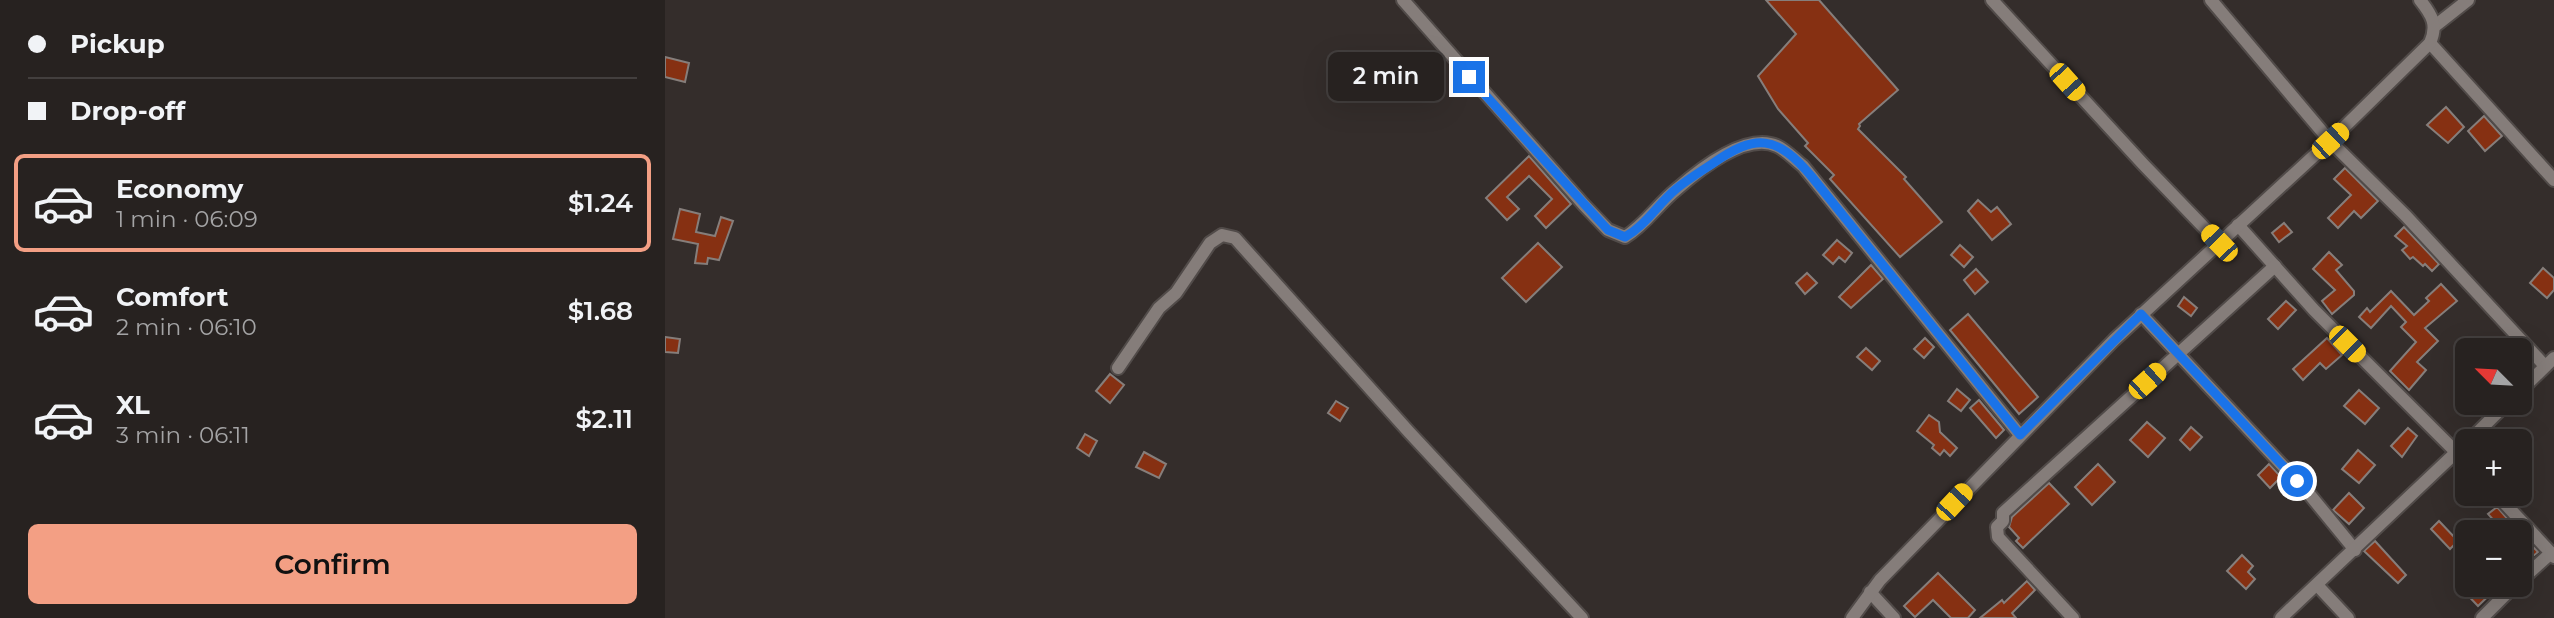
<!DOCTYPE html>
<html lang="en">
<head>
<meta charset="utf-8">
<style>
	:root { --surface:#272220; --page:#2f2a29; --text:#f1f3f6; --muted:#a4a4a5; --line:#433f3e; --accent:#f39f84 }
	body { margin:0; font-family:Montserrat,sans-serif; background:var(--page); color:var(--text); height:100vh; display:flex; flex-direction:column; font-size:26px; white-space:nowrap }
	* { box-sizing:border-box; margin:0 }
	p { font-size:23px; color:var(--muted) }
	.icon { flex:none; width:38px; height:38px; fill:none; stroke:currentColor; stroke-width:2; stroke-linecap:round; stroke-linejoin:round }
	.map { position:relative; flex:1; overflow:hidden }
	.panel { display:flex; flex-direction:column; background:var(--surface); width:665px }
	.panel>* { flex:none }
	.guide { display:grid; align-content:center; height:154px; padding:0 28px; background:var(--surface) }
	.needle { width:46px; rotate:294deg }
	.fabs { position:absolute; left:1790px; top:338px; display:grid; gap:14px }
	.fabs a { display:grid; place-items:center; width:77px; height:77px; border-radius:10px; background:var(--surface); box-shadow:0 7px 28px #0002,0 0 0 2px var(--line); font-size:35px }
	.end { position:absolute; width:32px; height:32px; margin:-16px; border:9px solid #1a73e8; background:#fff; box-shadow:0 0 0 4px #fff }
	.from { border-radius:50% }
	.bubble { position:absolute; height:49px; border-radius:10px; background:var(--surface); box-shadow:0 7px 28px #0002,0 0 0 2px var(--line); font-size:23px; font-weight:600; line-height:49px; text-align:center }
	.car { position:absolute; width:21px; height:42px; margin:-21px -10px; border-radius:9px; box-shadow:0 0 5px 2px #0007; background:linear-gradient(#f5c518 24%,#345 0 40%,#f5c518 0 76%,#345 0 86%,#f5c518 0) }
	.guide b { display:flex; align-items:center; gap:24px; height:66px; font-size:26px }
	.guide b+b { border-top:2px solid var(--line) }
	.guide i { width:18px; height:18px; background:var(--text) }
	ul { padding:0; list-style:none }
	li { display:flex; align-items:center; gap:21px; height:98px; margin:0 14px 10px; padding:0 14px; border:4px solid transparent; border-radius:10px }
	li div { flex:1 }
	li b { display:block; font-size:26px }
	li em { font-style:normal; font-weight:600 }
	li.active { border-color:var(--accent) }
	li>.icon { width:63px; height:63px; stroke-width:1.5 }
	.button { display:flex; gap:14px; margin-top:auto; padding:14px 28px }
	.button a { flex:1; height:80px; border-radius:10px; background:var(--accent); color:#111; font-size:28px; font-weight:600; line-height:80px; text-align:center }
	main { display:flex; flex:1; min-height:0 }
	.map>svg:first-child { display:block }
	.building { fill:#863012; stroke:#867e7b; stroke-width:2 }
	.lines { fill:none; stroke-linecap:round; stroke-linejoin:round }
	.minor-casing { stroke:#514b49; stroke-width:16 }
	.minor { stroke:#857d7a; stroke-width:12 }
	.route { stroke:#1a73e8; stroke-width:9 }
</style>
</head>
<body>
<main>
<section class="panel">
<div class="guide">
<b><i class="from"></i>Pickup</b>
<b><i></i>Drop-off</b>
</div>
<ul>
<li class="active"><svg class="icon" aria-label="car" viewBox="0 0 24 24"><path d="M5 17H2v-5l4-1 3-4h7l3 4 3 1v5h-3M9 17h6M6 11h13"/><circle cx="7" cy="17" r="2"/><circle cx="17" cy="17" r="2"/></svg><div><b>Economy</b><p>1 min · 06:09</p></div><em>$1.24</em></li>
<li><svg class="icon" aria-label="car" viewBox="0 0 24 24"><path d="M5 17H2v-5l4-1 3-4h7l3 4 3 1v5h-3M9 17h6M6 11h13"/><circle cx="7" cy="17" r="2"/><circle cx="17" cy="17" r="2"/></svg><div><b>Comfort</b><p>2 min · 06:10</p></div><em>$1.68</em></li>
<li><svg class="icon" aria-label="car" viewBox="0 0 24 24"><path d="M5 17H2v-5l4-1 3-4h7l3 4 3 1v5h-3M9 17h6M6 11h13"/><circle cx="7" cy="17" r="2"/><circle cx="17" cy="17" r="2"/></svg><div><b>XL</b><p>3 min · 06:11</p></div><em>$2.11</em></li>
</ul>
<div class="button"><a>Confirm</a></div>
</section>
<div class="map">
<svg width="1889" height="618" viewBox="0 0 1889 618">
	<rect width="100%" height="100%" fill="#342d2b"/>
	<g class="building">
		<path d="M1101 0H1154L1233 90 1194 124 1195 126 1193 129 1241 177 1239 179 1277 222 1235 257 1165 179 1169 175 1140 146 1143 143 1113 109 1093 76 1131 34Z"/>
		<path d="M0 57 24 63 20 82 0 77Z"/>
		<path d="M1781 107 1799 127 1783 143 1762 125Z"/>
		<path d="M1819 116 1837 136 1820 151 1803 131Z"/>
		<path d="M864 156 906 204 881 228 870 216 887 199 864 176 842 197 854 209 842 220 821 198Z"/>
		<path d="M1680 168 1713 201 1696 218 1689 211 1673 228 1663 218 1686 195 1669 179Z"/>
		<path d="M1313 200 1326 212 1332 207 1346 224 1327 240 1303 211Z"/>
		<path d="M15 209 35 214 31 232 50 236 56 217 68 221 54 260 43 258 42 264 30 263 33 244 8 239Z"/>
		<path d="M1619 223 1627 232 1614 242 1607 233Z"/>
		<path d="M1739 227 1774 264 1767 271 1760 264 1758 266 1748 257 1745 259 1737 250 1742 246 1730 236Z"/>
		<path d="M1172 240 1187 253 1180 262 1174 257 1168 264 1158 255Z"/>
		<path d="M873 243 897 267 861 302 837 278Z"/>
		<path d="M1295 245 1308 257 1299 267 1286 255Z"/>
		<path d="M1664 252 1677 265 1671 270 1689 291V295L1667 314 1657 301 1670 290 1648 269Z"/>
		<path d="M1206 265 1218 279 1186 308 1174 297Z"/>
		<path d="M1878 268 1889 278V290L1882 298 1865 283Z"/>
		<path d="M1311 269 1323 282 1310 294 1299 280Z"/>
		<path d="M1142 273 1152 283 1140 294 1131 283Z"/>
		<path d="M1776 284 1792 301 1760 328 1773 341 1752 362 1761 370 1744 390 1725 371 1751 342 1736 327 1741 322 1726 306 1706 328 1694 317 1702 308 1705 312 1726 291 1749 315 1764 301 1761 298Z"/>
		<path d="M1519 297 1532 308 1526 316 1513 306Z"/>
		<path d="M1621 301 1631 310 1613 329 1603 319Z"/>
		<path d="M1303 314 1373 397 1354 414 1285 330Z"/>
		<path d="M0 337 15 339 13 353 0 352Z"/>
		<path d="M1260 338 1269 347 1259 358 1249 349Z"/>
		<path d="M1662 338 1677 355 1661 369 1655 363 1638 380 1628 369Z"/>
		<path d="M1201 348 1215 361 1207 370 1192 357Z"/>
		<path d="M445 374 459 385 445 403 431 391Z"/>
		<path d="M1292 389 1305 400 1296 411 1283 401Z"/>
		<path d="M1694 390 1714 408 1700 424 1679 406Z"/>
		<path d="M1314 400 1339 430 1331 438 1305 408Z"/>
		<path d="M671 401 683 408 675 421 663 413Z"/>
		<path d="M1264 415 1274 422 1275 432 1292 448 1285 456 1279 450 1275 455 1267 448 1269 445 1252 431Z"/>
		<path d="M1482 422 1500 438 1483 457 1465 440Z"/>
		<path d="M1526 427 1537 437 1525 450 1515 440Z"/>
		<path d="M1743 428 1752 436 1737 457 1726 446Z"/>
		<path d="M420 434 432 441 424 456 412 448Z"/>
		<path d="M1693 450 1710 465 1694 483 1677 469Z"/>
		<path d="M479 452 501 464 494 478 471 467Z"/>
		<path d="M1433 464 1450 482 1427 505 1410 487Z"/>
		<path d="M1604 464 1616 477 1605 488 1593 475Z"/>
		<path d="M1384 483 1404 504 1358 548 1351 541 1354 538 1344 527 1347 517Z"/>
		<path d="M1684 493 1699 508 1684 524 1668 510Z"/>
		<path d="M1832 507 1854 532H1824L1832 524 1823 514Z"/>
		<path d="M1774 521 1793 541 1785 549 1766 529Z"/>
		<path d="M1855 533 1873 552 1855 567Z"/>
		<path d="M1710 541 1741 575 1733 583 1699 551Z"/>
		<path d="M1577 555 1588 566 1583 572 1590 579 1581 589 1562 571Z"/>
		<path d="M1273 573 1310 610 1303 618H1286L1268 600 1250 617 1239 606Z"/>
		<path d="M1362 581 1370 590 1347 613 1351 618H1315L1337 600 1339 603Z"/>
		<path d="M1792 584H1836L1813 606Z"/>
	</g>
	<g class="lines">
		<defs>
			<g id="minor">
				<path d="M738 0 919 205 943 230 960 237C981 224 993 204 1012 189 1035 169 1081 132 1112 146 1121 150 1130 160 1138 166L1355 435"/>
				<path d="M1327 0 1478 164 1554 243"/>
				<path d="M1546 0 1665 141 1741 216 1880 366"/>
				<path d="M1770 26 1803 0"/>
				<path d="M1765 43 1889 180"/>
				<path d="M1573 225 1649 310 1802 463"/>
				<path d="M1476 314 1645 495 1690 550"/>
				<path d="M453 368 494 308 511 293 545 243 557 235 570 238 744 432 917 618"/>
				<path d="M1855 391 1889 358"/>
				<path d="M1804 441 1843 402"/>
				<path d="M1831 494 1886 553"/>
				<path d="M1855 581 1886 553 1889 557"/>
				<path d="M1652 585 1683 618"/>
				<path d="M1205 592 1229 618"/>
				<path d="M1187 618 1215 580 1449 340 1665 141 1765 43C1773 25 1767 15 1755 0"/>
				<path d="M1408 618 1333 537 1332 527 1338 521V513L1610 266"/>
				<path d="M1616 618 1802 442"/>
				<path d="M1817 618 1851 584"/>
			</g>
		</defs>
		<use href="#minor" class="minor-casing"/>
		<use href="#minor" class="minor"/>
	</g>
	<g class="lines">
		<path class="route" d="M804 77 931 217 943 230 960 237C981 225 993 204 1011 189 1022 180 1035 172 1047 164 1091 133 1112 135 1147 177L1355 435 1476 314 1632 481"/>
	</g>
</svg>
<div class="fabs">
<a><svg class="needle" viewBox="-14 -14 28 28"><path d="M0-13l5 13h-10z" fill="#e53935"/><path d="M0 13l5-13h-10z" fill="#a4a4a5"/></svg></a>
<a>+</a>
<a>−</a>
</div>
<i class="end from" style="left:1632px;top:481px"></i>
<i class="end" style="left:804px;top:77px"></i>
<div class="bubble" style="left:663px;top:52px;width:116px">2 min</div>
<i class="car" style="left:1402px;top:82px;rotate:138deg"></i>
<i class="car" style="left:1665px;top:141px;rotate:47deg"></i>
<i class="car" style="left:1554px;top:243px;rotate:316deg"></i>
<i class="car" style="left:1682px;top:344px;rotate:135deg"></i>
<i class="car" style="left:1482px;top:381px;rotate:48deg"></i>
<i class="car" style="left:1289px;top:502px;rotate:43deg"></i>
</div>
</main>
</body>
</html>
